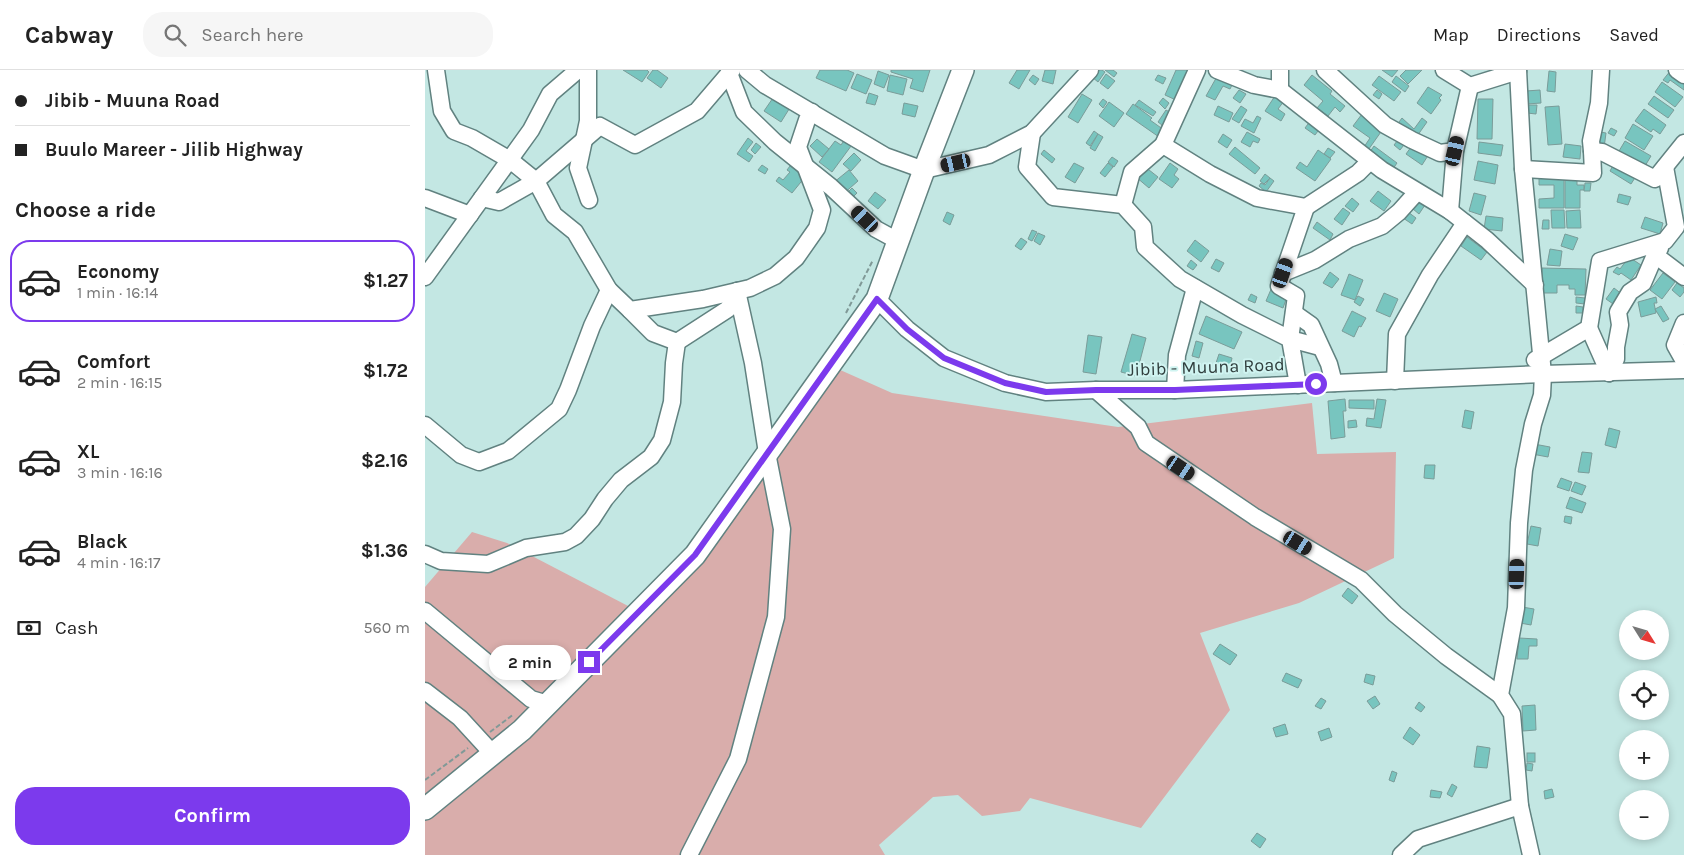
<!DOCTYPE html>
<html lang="en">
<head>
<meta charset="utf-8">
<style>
	:root { --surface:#fff; --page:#f6f6f6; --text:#222; --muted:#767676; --line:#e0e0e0; --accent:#7c3aed }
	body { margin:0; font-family:Karla,sans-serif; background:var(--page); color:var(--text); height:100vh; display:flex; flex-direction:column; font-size:19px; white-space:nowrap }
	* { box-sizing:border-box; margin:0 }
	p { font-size:16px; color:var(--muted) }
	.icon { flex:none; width:28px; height:28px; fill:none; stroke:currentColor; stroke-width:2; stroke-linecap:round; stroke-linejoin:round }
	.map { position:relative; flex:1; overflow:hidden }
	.drawer { display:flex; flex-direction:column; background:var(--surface); width:425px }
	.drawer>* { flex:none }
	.banner { display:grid; align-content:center; height:110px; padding:0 15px; background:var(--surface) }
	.needle { width:32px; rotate:127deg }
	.buttons { position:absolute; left:1194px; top:540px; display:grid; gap:10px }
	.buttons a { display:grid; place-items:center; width:50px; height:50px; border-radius:50%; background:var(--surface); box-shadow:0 2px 8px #0003; font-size:25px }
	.end { position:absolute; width:22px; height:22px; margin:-11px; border:6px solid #7c3aed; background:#fff; box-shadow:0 0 0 2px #fff }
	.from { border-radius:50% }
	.bubble { position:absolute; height:35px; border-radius:18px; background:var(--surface); box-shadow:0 2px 8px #0003; font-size:16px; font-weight:700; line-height:35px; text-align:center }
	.car { position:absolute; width:15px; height:30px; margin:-15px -8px; border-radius:6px; box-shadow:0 0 4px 1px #0007; background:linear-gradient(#222 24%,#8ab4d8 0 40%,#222 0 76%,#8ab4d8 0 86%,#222 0) }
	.banner b { display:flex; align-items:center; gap:18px; height:48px; font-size:19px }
	.banner b+b { border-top:1px solid var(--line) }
	.banner i { width:12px; height:12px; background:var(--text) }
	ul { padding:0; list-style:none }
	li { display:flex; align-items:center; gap:15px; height:82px; margin:0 10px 8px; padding:0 5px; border:2px solid transparent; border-radius:20px }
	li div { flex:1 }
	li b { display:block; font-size:19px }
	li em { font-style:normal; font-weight:700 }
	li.active { border-color:var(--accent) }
	li>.icon { width:45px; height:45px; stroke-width:1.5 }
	h2 { padding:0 15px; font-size:22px; line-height:60px }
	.pay { display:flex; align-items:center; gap:12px; height:55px; padding:0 15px; font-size:19px }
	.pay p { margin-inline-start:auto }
	.cta { display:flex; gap:10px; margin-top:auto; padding:10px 15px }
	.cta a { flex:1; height:58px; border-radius:20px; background:var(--accent); color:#fff; font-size:20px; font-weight:700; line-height:58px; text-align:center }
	header { display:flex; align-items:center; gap:30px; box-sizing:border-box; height:70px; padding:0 25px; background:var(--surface); border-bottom:1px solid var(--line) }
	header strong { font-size:24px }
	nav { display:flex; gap:28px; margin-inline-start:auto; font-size:18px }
	.search { width:350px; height:45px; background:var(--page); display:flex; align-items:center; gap:12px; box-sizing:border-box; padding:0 18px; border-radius:20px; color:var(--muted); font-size:19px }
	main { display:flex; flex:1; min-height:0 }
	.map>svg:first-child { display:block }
	.green { fill:#d9adab }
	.building { fill:#78c5bf; stroke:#7a9c99 }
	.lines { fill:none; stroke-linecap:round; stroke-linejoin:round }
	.minor-casing { stroke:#618280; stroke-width:19 }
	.major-casing { stroke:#618280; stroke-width:24 }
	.path { stroke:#809997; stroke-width:2; stroke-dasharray:5 2.5; stroke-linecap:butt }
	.minor { stroke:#fff; stroke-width:16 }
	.major { stroke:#fff; stroke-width:21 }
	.route { stroke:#7c3aed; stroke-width:6 }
	.labels { text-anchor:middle; stroke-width:4; stroke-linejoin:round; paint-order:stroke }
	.street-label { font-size:18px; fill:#303e3d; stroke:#d0f4f1 }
</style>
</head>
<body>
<header>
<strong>Cabway</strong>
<div class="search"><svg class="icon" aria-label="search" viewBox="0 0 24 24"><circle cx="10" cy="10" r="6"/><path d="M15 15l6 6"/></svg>Search here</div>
<nav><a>Map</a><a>Directions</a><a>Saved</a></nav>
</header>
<main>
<section class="drawer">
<div class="banner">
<b><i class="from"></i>Jibib - Muuna Road</b>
<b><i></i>Buulo Mareer - Jilib Highway</b>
</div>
<h2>Choose a ride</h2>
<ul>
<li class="active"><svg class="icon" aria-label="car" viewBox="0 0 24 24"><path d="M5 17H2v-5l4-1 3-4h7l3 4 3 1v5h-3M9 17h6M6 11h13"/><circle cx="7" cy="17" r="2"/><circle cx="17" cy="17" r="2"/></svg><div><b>Economy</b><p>1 min · 16:14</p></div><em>$1.27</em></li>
<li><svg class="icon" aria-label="car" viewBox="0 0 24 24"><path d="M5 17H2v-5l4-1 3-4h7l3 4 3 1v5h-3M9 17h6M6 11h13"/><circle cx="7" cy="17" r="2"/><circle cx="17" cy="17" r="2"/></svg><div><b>Comfort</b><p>2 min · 16:15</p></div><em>$1.72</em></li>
<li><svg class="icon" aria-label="car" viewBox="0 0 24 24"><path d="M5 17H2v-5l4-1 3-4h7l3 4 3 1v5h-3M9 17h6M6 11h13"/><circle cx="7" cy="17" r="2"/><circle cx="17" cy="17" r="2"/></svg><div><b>XL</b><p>3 min · 16:16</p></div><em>$2.16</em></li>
<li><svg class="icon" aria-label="car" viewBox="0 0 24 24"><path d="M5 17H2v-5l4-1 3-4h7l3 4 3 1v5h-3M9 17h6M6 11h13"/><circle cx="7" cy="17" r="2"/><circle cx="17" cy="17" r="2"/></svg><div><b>Black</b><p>4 min · 16:17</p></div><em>$1.36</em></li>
</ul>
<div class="pay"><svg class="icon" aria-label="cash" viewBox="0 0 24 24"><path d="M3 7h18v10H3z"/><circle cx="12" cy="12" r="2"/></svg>Cash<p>560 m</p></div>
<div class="cta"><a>Confirm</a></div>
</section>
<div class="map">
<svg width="1259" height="785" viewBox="0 0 1259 785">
	<rect width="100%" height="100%" fill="#c3e7e3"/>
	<g class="green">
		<path d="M413 299 467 323 693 357 887 333 892 384 971 382 969 488 874 533 775 563 805 640 716 758 605 728 595 741 557 746 533 725 508 727 454 775 460 785H0V751L104 667Z"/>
		<path d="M47 462 82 473 205 537 92 654 0 728V517Z"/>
	</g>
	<g class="building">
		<path d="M198 0H222L224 2 217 12Z"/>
		<path d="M228 0H232L243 8 236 18 222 8Z"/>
		<path d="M395 0H422L429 3 421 21 391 8Z"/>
		<path d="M466 0H505L498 22 485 18 488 9 466 2Z"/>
		<path d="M592 0H605L594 19 584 13Z"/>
		<path d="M620 0H631L628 14 617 11Z"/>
		<path d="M673 0H677L680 2 673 12 667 7Z"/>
		<path d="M680 0H688L692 3 689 7Z"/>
		<path d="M751 0H766L753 31 740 25Z"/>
		<path d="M957 0H973L967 7Z"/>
		<path d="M981 0H997L983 14 975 6Z"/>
		<path d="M1246 0 1259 6V20L1245 10 1243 13 1238 10Z"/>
		<path d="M453 1 464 5 459 18 449 14Z"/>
		<path d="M1124 1 1131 2 1130 22 1122 21Z"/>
		<path d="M794 3 809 11 805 19 798 16 790 30 781 26Z"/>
		<path d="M432 4 447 10 441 24 426 18Z"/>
		<path d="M681 4 690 11 683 19 675 13Z"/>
		<path d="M465 5 482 9 478 25 462 21Z"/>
		<path d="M608 5 614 9 610 15 604 10Z"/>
		<path d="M733 5 741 8 738 14 730 10Z"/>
		<path d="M887 5 907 21 905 24 920 36 915 42 910 37 903 46 892 38 898 31 879 15Z"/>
		<path d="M954 6 976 22 969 31 947 15Z"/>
		<path d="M971 6 984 16 980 22 967 12Z"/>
		<path d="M1237 12 1258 27 1250 37 1230 22Z"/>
		<path d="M1003 17 1017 25 1014 28 1016 30 1006 44 992 33Z"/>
		<path d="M814 20 821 24 815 33 808 28Z"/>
		<path d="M952 20 957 24 954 29 948 25Z"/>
		<path d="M1115 20 1116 33 1102 34 1101 21Z"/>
		<path d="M444 23 453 26 450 35 441 33Z"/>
		<path d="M657 24 667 30 653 53 643 47Z"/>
		<path d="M350 25 366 36 356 52 339 41Z"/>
		<path d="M850 26 859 31 853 39 860 44 856 51 840 41Z"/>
		<path d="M1229 26 1249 40 1243 48 1223 34Z"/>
		<path d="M738 28 744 33 740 39 734 33Z"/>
		<path d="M678 29 682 32 678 38 674 34Z"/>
		<path d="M1053 29H1068L1067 69H1052Z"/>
		<path d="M714 30 731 42 728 46 710 35Z"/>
		<path d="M684 32 699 43 689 57 674 46Z"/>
		<path d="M479 33 493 36 490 47 477 44Z"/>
		<path d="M708 34 727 48 725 50 739 60 734 67 701 44Z"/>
		<path d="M1102 35H1112L1111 44 1102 43Z"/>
		<path d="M793 36 808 43 804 52 789 45Z"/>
		<path d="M816 36 822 40 814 53 807 49Z"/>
		<path d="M1134 36 1137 74 1123 75 1120 37Z"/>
		<path d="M1219 39 1241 55 1235 64 1228 59 1226 62 1210 51Z"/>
		<path d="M741 40 748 44 738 59 736 57 737 55 733 52Z"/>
		<path d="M937 44 958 59 941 83 937 80 945 68 928 56Z"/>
		<path d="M832 46 836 48 829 63 816 56 820 49 828 53Z"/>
		<path d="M977 48 989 59 997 48 1002 52 990 69 971 56Z"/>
		<path d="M886 50 896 57 890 65 880 58Z"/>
		<path d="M1208 54 1228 66 1219 80 1200 68Z"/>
		<path d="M1186 58 1192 61 1189 66 1183 63Z"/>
		<path d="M669 61 673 64 665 76 661 73Z"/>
		<path d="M1170 61 1181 63 1179 78 1168 76Z"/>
		<path d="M822 62 835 69 833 73 828 71 825 77 816 72Z"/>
		<path d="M673 64 678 67 670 81 665 78Z"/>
		<path d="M798 64 807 70 802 78 793 72Z"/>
		<path d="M422 66 429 72 407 102 394 92 410 71 416 75Z"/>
		<path d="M976 66 982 71 975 80 969 75Z"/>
		<path d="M323 68 328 72 321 81 328 86 324 92 312 84Z"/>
		<path d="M392 69 404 79 397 87 385 76Z"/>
		<path d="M1200 71 1226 86 1217 101 1191 86Z"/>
		<path d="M1054 72 1078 75 1076 86 1053 83Z"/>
		<path d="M331 73 336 77 330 84 326 80Z"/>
		<path d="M989 73 1004 84 997 95 981 84Z"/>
		<path d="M1140 74 1156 76 1155 89 1138 87Z"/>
		<path d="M949 76 972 93 965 103 942 86Z"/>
		<path d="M810 77 835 98 830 104 804 84Z"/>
		<path d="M903 78 910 82 905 88 899 84Z"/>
		<path d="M619 80 630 89 627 93 616 84Z"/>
		<path d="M893 80 906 89 890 111 871 98 875 92 882 97Z"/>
		<path d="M429 83 436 90 426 101 418 94Z"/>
		<path d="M687 87 693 91 689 97 683 92Z"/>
		<path d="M1191 90 1213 103 1206 114 1185 101Z"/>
		<path d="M1053 91 1073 95 1070 114 1049 110Z"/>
		<path d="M649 93 659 98 650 113 640 107Z"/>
		<path d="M683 93 688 97 680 107 675 103Z"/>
		<path d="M745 93 753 99 749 105 754 109 747 118 734 109Z"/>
		<path d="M337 95 343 99 340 104 333 100Z"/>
		<path d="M365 96 380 107 367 123 351 111 354 107 358 110 365 102 362 100Z"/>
		<path d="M719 96 733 107 724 118 711 107Z"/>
		<path d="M424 100 433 111 417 125 408 113Z"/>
		<path d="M840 104 845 108 839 114 835 111Z"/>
		<path d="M1114 104H1139V138H1114V129L1129 128V115H1114Z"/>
		<path d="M1140 104 1152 105V115H1159V120H1155V138H1140Z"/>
		<path d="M845 108 849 111 841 122 834 116 836 113 840 115Z"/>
		<path d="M1160 113H1166L1165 121H1159Z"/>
		<path d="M427 118 432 123 426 129 421 124Z"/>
		<path d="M953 121 966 131 959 141 945 131Z"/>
		<path d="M450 122 461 130 453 139 443 131Z"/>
		<path d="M1049 123 1061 126 1056 145 1044 141Z"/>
		<path d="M1194 124 1206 127 1203 135 1192 132Z"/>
		<path d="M927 128 934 134 928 142 920 136Z"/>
		<path d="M994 131 1000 135 994 144 988 139Z"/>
		<path d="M918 138 925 143 917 155 909 149Z"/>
		<path d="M1126 140H1139L1140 158H1127Z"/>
		<path d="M1155 140 1156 158H1142L1141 141Z"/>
		<path d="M522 142 529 145 525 155 518 151Z"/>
		<path d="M983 142 991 148 987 154 978 148Z"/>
		<path d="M1061 146 1078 148 1077 161 1059 159Z"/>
		<path d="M1220 147 1238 153 1235 164 1216 158Z"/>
		<path d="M1118 150H1124V159H1117Z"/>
		<path d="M892 152 908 164 905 170 888 158Z"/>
		<path d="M607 160 612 162 607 171 603 169Z"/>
		<path d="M613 163 620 166 615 175 609 171Z"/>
		<path d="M1140 164 1153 168 1148 180 1136 176Z"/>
		<path d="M1042 167 1062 182 1056 190 1036 176Z"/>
		<path d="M596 168 602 172 596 180 590 176Z"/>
		<path d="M770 170 784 181 776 192 762 181Z"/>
		<path d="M1125 179 1137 181 1135 196 1122 195Z"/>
		<path d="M1204 187 1216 195 1206 210 1196 203 1194 205 1188 202 1192 197 1195 199Z"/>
		<path d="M791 189 799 193 794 202 786 198Z"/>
		<path d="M766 190 772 195 768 200 762 196Z"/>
		<path d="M1117 198 1161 199 1160 225H1150V219H1144V215H1132V223H1116Z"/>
		<path d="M905 202 914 209 907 218 898 213Z"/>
		<path d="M1238 203 1250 212 1237 229 1225 220Z"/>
		<path d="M924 204 938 210 930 230 916 225Z"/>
		<path d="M1252 213 1259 218V222L1255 227 1247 220Z"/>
		<path d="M847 217 863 224 858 238 841 231Z"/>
		<path d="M1189 218 1198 225 1191 236 1181 229Z"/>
		<path d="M959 223 973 229 965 247 951 241Z"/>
		<path d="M826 224 832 227 830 233 823 230Z"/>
		<path d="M933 226 939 229 935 236 929 232Z"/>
		<path d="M1151 227 1160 228V234L1151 233Z"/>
		<path d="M1231 227 1232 233H1229L1231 243 1216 247 1213 232Z"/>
		<path d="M1151 236 1158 237V243H1151Z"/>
		<path d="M1236 236 1244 249 1238 252 1230 239Z"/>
		<path d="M927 241 941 248 936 257 934 256 929 267 917 261Z"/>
		<path d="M781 246 817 262 809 279 774 264Z"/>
		<path d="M707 264 721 268 711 306 696 302Z"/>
		<path d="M663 265 677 267 671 304 658 302Z"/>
		<path d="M771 271 778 273 774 288 767 286Z"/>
		<path d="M794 284 807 288 805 297 791 293Z"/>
		<path d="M920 329 921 341H918L920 367 906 369 903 331Z"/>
		<path d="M952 329 961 330 956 358 941 356 942 348 949 349Z"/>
		<path d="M924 330H949V339L924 338Z"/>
		<path d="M1040 340 1049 342 1046 359 1037 357Z"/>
		<path d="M931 350 932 357 923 358V351Z"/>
		<path d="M1184 358 1195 361 1191 378 1180 375Z"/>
		<path d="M1109 374 1125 377 1123 387 1107 384Z"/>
		<path d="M1157 382 1167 383 1164 403 1153 402Z"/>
		<path d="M1000 395H1010L1009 409 999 408Z"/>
		<path d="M1136 408 1147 412 1144 421 1132 417Z"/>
		<path d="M1150 412 1161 416 1157 425 1146 421Z"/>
		<path d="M1145 427 1161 433 1157 443 1141 438Z"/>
		<path d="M1140 446 1147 447 1146 454 1139 452Z"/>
		<path d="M1106 456 1116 458 1113 476 1102 474Z"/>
		<path d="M923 518 933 526 927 534 917 526Z"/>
		<path d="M1097 537 1109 539 1106 555 1095 553Z"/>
		<path d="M1094 568 1112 569V576H1104L1103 589H1092Z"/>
		<path d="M795 574 812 585 805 595 788 584Z"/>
		<path d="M861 603 877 610 873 618 857 611Z"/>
		<path d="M941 604 950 606 948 615 939 612Z"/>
		<path d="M950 626 955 634 948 639 942 631Z"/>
		<path d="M896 628 901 631 896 639 890 636Z"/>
		<path d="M994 632 1000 637 996 642 990 638Z"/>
		<path d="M1110 635 1111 660 1098 661 1097 636Z"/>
		<path d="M860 654 863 664 851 667 848 658Z"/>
		<path d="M985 657 995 665 988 675 978 668Z"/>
		<path d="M904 658 907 667 896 671 893 662Z"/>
		<path d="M1052 676 1065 678 1062 698 1049 697Z"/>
		<rect x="1102" y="683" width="8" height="9"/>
		<path d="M1102 693 1108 694 1107 701 1101 700Z"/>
		<path d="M967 701 972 703 969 712 964 710Z"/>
		<path d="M1027 714 1032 717 1027 727 1022 724Z"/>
		<path d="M1127 719 1129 727 1120 729 1119 721Z"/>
		<path d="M1006 720 1017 722 1015 728 1005 727Z"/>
		<path d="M832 763 841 769 835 778 826 771Z"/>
	</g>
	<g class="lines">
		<defs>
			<g id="minor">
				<path d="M11 0 17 41 29 61 47 68 85 90 111 111 129 145 150 162 184 220 205 240 278 229 325 218 350 206 371 188 392 158 397 140 373 77 382 50 387 42"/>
				<path d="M163 0V51L153 98 164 130"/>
				<path d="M322 0 340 15 460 86 499 100 564 85 607 63 665 0"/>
				<path d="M792 0 829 15 855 20 957 100 1025 141 1062 170 1110 215"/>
				<path d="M855 0V20"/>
				<path d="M900 0 960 55 987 70 1015 83 1030 81"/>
				<path d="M1019 0 1045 16 1093 1"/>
				<path d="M1093 0 1098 99 1118 304 1117 325 1108 354 1099 400 1094 453 1091 538 1075 625 1087 644 1095 736 1106 785"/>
				<path d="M1252 0 1259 5"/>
				<path d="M304 3 319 42 350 72 406 117 451 159 473 171"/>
				<path d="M607 63 602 97 628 127 698 135 718 157 720 177 755 209 817 245 865 269 873 315"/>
				<path d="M738 75 785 104 832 128 881 137 933 103 945 91"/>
				<path d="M1167 81 1166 71 1174 33 1176 0"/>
				<path d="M1098 99 1168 103 1167 81 1177 82 1230 109 1259 73"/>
				<path d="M0 128 45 145"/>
				<path d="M57 128 74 132 111 111 175 56 210 75 272 41 307 0"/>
				<path d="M698 135 707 102 738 75 772 0"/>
				<path d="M881 137 854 216 871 226 865 269 895 277"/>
				<path d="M1025 141 1030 81 1045 16"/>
				<path d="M1235 178 1230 185 1259 207"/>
				<path d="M858 203 890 190 924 169 957 156 974 142 992 122"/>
				<path d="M0 207 106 60 125 24 153 0"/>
				<path d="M452 229 482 259 519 288 580 313 621 322 671 320H750L1118 304 1259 300"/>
				<path d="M205 240 228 263 252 272 303 239 312 221"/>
				<path d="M869 243 886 255 904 294 909 313"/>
				<path d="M1259 253 1250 275 1259 291"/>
				<path d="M1164 258 1184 303"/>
				<path d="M1110 290 1164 258 1175 191 1240 171 1251 157 1240 97"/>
				<path d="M1184 303 1191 289V277L1195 255 1193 242 1205 222 1218 213 1230 185"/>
				<path d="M970 311 972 264 1005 205 1040 153"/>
				<path d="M671 320 713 357 721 373 830 447 936 510 970 544 1021 586 1075 625"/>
				<path d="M750 320 752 285 770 218"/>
				<path d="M0 355 36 385 54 392 83 381 134 339 143 320 167 256 184 220"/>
				<path d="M0 484 16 491 63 494 101 478 140 472 151 466 167 449 180 429 196 410 226 387 237 370 247 332 249 293 252 272"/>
				<path d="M0 541 106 629 123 634"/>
				<path d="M0 621 35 648 68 684"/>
				<path d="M264 785 313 689 351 547 357 459 342 383 328 293 312 221"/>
				<path d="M976 785 993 769 1095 736"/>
			</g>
			<path id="major" d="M0 739 97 660 270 485 452 229 499 100 538 0"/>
		</defs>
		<use href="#minor" class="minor-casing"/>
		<use href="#major" class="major-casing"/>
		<g class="path">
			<path d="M421 243 448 190"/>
			<path d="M65 662 89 644"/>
			<path d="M0 710 43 678"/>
		</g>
		<use href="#minor" class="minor"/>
		<use href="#major" class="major"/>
	</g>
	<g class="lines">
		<path class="route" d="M164 592 270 485 452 229 482 259 519 288 580 313 621 322 671 320H750L891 314"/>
	</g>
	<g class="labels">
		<g class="street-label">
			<text transform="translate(781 297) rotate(-2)" y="6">Jibib - Muuna Road</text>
		</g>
	</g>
</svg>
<div class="buttons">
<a><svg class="needle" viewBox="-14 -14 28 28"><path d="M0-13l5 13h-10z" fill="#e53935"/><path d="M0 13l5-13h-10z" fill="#767676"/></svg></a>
<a><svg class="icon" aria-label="locate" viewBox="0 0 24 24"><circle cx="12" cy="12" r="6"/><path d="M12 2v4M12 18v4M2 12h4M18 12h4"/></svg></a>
<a>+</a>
<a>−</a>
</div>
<i class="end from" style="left:891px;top:314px"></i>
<i class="end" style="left:164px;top:592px"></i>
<div class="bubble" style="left:64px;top:575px;width:82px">2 min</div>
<i class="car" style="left:1030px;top:81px;rotate:13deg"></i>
<i class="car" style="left:531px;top:93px;rotate:257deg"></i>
<i class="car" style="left:440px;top:149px;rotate:313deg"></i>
<i class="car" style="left:858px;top:203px;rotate:19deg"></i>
<i class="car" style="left:756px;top:398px;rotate:124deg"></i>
<i class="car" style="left:873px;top:473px;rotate:121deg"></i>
<i class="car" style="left:1092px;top:504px;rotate:2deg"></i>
</div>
</main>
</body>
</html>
